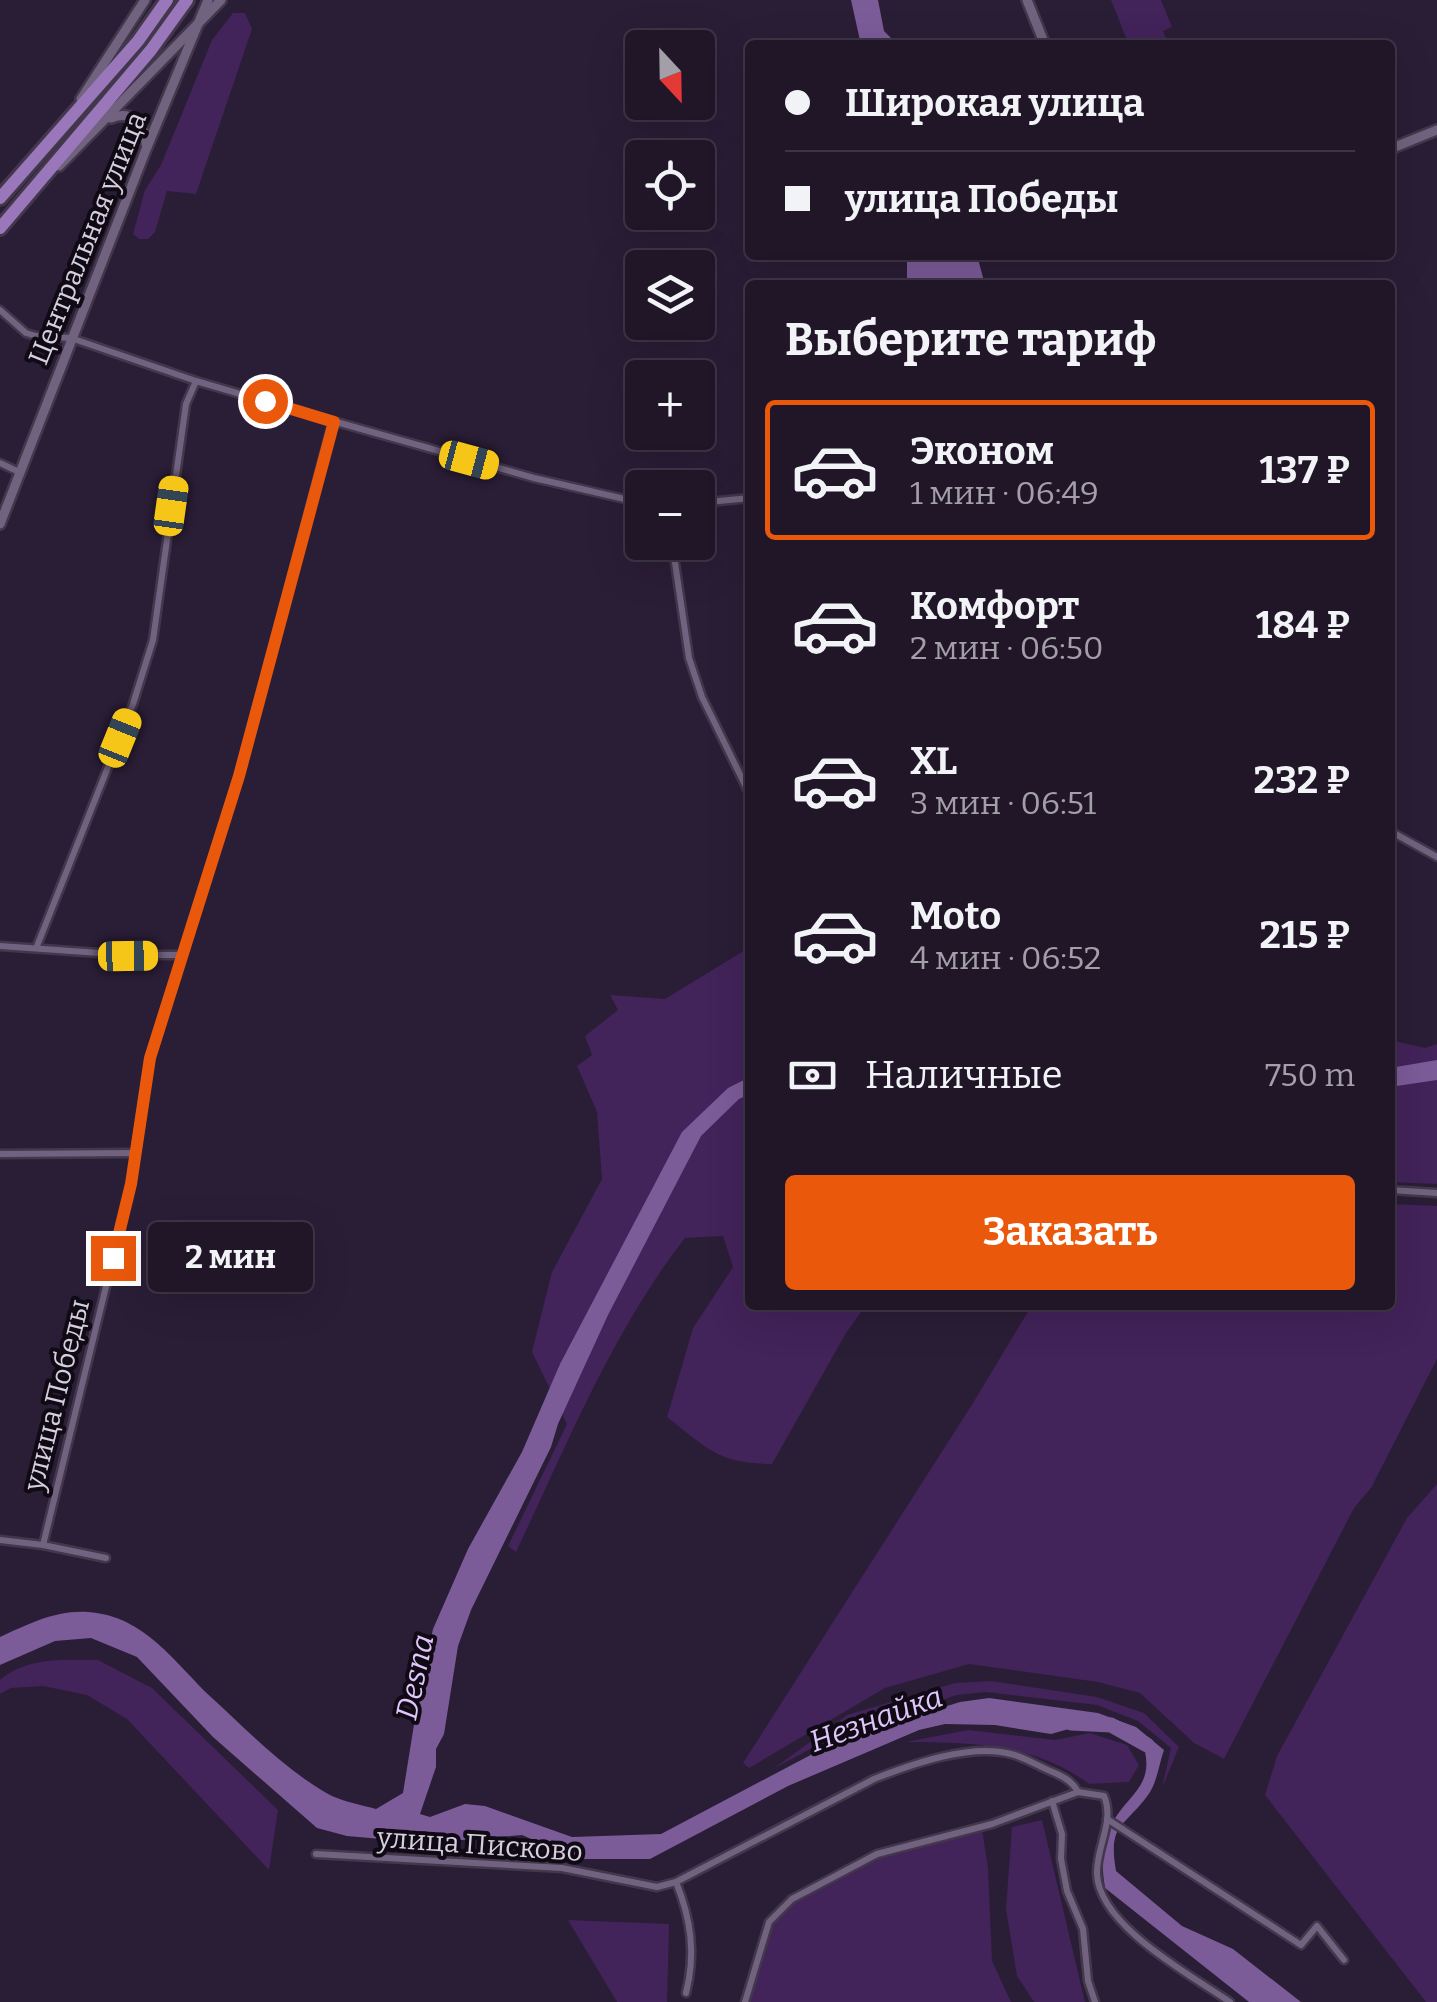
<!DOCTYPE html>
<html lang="ru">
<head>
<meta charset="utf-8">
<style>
	:root { --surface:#201628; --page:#2d2334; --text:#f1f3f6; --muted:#a29fa8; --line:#3d3545; --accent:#ea580c }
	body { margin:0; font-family:Bitter,serif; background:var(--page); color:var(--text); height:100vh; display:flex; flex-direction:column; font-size:38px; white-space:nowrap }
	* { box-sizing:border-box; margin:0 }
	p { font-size:32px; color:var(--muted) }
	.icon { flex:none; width:55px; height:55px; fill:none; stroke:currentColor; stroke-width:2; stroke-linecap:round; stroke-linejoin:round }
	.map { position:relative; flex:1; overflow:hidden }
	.side { position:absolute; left:745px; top:280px; width:650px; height:1030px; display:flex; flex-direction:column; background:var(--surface); border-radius:10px; box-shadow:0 10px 40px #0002,0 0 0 2px var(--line) }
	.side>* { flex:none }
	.guide { position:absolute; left:745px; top:40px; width:650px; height:220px; border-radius:10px; box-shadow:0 10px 40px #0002,0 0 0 2px var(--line); display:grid; align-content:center; height:220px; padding:0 40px; background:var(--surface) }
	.needle { width:65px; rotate:158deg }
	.buttons { position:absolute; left:625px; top:30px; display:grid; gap:20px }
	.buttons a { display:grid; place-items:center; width:90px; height:90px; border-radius:10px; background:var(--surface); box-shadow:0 10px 40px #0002,0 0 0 2px var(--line); font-size:50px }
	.end { position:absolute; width:45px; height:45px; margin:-22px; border:12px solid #ea580c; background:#fff; box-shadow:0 0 0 5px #fff }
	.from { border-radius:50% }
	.bubble { position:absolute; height:70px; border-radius:10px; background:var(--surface); box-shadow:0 10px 40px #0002,0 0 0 2px var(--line); font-size:32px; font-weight:700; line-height:70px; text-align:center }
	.car { position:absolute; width:30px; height:60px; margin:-30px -15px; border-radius:12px; box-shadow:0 0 8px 2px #0007; background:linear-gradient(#f5c518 24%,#345 0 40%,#f5c518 0 76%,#345 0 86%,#f5c518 0) }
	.guide b { display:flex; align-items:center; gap:35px; height:95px; font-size:38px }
	.guide b+b { border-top:2px solid var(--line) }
	.guide i { width:25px; height:25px; background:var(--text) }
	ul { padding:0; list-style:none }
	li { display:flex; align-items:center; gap:30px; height:140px; margin:0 20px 15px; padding:0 20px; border:5px solid transparent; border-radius:10px }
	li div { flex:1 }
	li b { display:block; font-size:38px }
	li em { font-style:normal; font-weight:700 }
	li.active { border-color:var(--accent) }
	li>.icon { width:90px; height:90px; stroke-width:1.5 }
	h2 { padding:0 40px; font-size:45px; line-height:120px }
	.pay { display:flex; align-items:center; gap:25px; height:110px; padding:0 40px; font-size:38px }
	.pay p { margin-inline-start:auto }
	.primary-button { display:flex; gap:20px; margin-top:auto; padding:20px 40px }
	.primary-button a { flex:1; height:115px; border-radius:10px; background:var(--accent); color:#fff; font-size:40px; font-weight:700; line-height:115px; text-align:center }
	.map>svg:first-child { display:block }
	.green { fill:#42235a }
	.water { fill:#7c5b99 }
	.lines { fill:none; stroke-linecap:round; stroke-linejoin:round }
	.river { stroke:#7c5b99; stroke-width:15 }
	.street-casing { stroke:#42374b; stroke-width:11 }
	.secondary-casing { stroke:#42374b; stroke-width:14 }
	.highway-casing { stroke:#42374b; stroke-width:18 }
	.street { stroke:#71637f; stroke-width:6 }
	.secondary { stroke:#71637f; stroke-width:9 }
	.highway { stroke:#9a76bb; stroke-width:12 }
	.route { stroke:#ea580c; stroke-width:12 }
	.labels { text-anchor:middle; stroke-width:8; stroke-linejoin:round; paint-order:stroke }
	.street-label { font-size:28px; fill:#d5cede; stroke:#100a15 }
	.water-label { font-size:30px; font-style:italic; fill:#e1c6fb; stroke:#100a15 }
</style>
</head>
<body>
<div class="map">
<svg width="1437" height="2002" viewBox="0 0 1437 2002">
	<rect width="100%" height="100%" fill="#2a1d36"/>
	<g class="green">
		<path d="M1111 0H1161L1172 27 1163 31 1169 45H1129Z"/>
		<path d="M233 13H245L252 29 196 194 167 191 155 232 148 239H139L133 234 145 190 161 165 212 40Z"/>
		<path d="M750 947V1305H866L846 1333 772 1464C718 1463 709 1450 667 1417L693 1328 733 1267 723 1236 685 1238C612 1332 567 1445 516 1552L508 1546 567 1424 532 1352 552 1272 602 1179 597 1112 577 1066 592 1055 585 1036 618 1010 610 995 665 999Z"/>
		<path d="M1390 1040 1425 1048 1437 1044V1184L1390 1182Z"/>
		<path d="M1390 1204 1437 1206V1359L1371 1488 1354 1508 1224 1759 1194 1743 1140 1693 1098 1682 969 1664 885 1688 749 1768 743 1763 973 1403 1032 1305H1390Z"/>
		<path d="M1437 1484V2002H1426L1265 1795 1277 1756 1407 1518Z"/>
		<path d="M98 1660 152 1688 278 1810 269 1870 127 1719 87 1695 43 1686 11 1688 0 1694V1680C27 1657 64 1660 98 1660Z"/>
		<path d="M991 1681 1097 1697 1144 1713 1179 1747 1162 1788 1171 1748 1138 1721 1097 1705 985 1692 957 1695 840 1733 773 1769 847 1715 955 1683Z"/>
		<path d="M968 1730 1055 1740 1090 1733 1127 1745 1139 1765 1129 1782 1089 1784C1037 1744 969 1742 906 1742Z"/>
		<path d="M1042 1820 1085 2002H1034L1017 1976 1006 1909 1012 1827Z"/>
		<path d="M982 1829 988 1868 992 1961 1011 2002H744L777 1915 846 1866 899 1845Z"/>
		<path d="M568 1920 669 1924 667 2002H617Z"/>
	</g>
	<g class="water">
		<path d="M851 0H878L884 31 898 45H861Z"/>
		<path d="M907 255H977L985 285H907Z"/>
		<path d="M1437 1060V1080L1390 1087V1068Z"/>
		<path d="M750 1077V1094L739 1099 701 1136 608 1315 558 1424 551 1447 471 1610 458 1646 444 1734 436 1749V1767L420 1814 430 1817 465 1804 485 1806 572 1837 661 1834 839 1740 960 1702 989 1698 1098 1713 1136 1727 1164 1750C1159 1764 1157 1783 1148 1795 1123 1829 1108 1823 1116 1871L1182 1926 1233 1949 1301 2002H1249L1105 1888C1102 1869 1101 1851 1108 1833 1122 1794 1159 1790 1142 1741L1113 1725 1090 1723 1051 1734 995 1725 945 1724 919 1730 788 1786 650 1859H577L522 1835 426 1843 347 1836 317 1828 213 1737 137 1657 91 1638 55 1641 0 1665V1637C29 1624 55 1610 88 1612 145 1616 174 1662 212 1698 249 1732 287 1772 332 1796 345 1802 362 1805 376 1809L403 1793 421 1681 433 1629 468 1549 522 1452 560 1364 682 1132 728 1088Z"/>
	</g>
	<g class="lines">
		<path class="river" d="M1071 1723 1111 1725 1147 1745"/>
		<defs>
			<g id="street">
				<path d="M0 310 26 333 36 336 71 338 196 381 333 421 534 478 642 503"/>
				<path d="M0 463 19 472"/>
				<path d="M698 503 750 498"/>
				<path d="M672 542 689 658 702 697 750 795"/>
				<path d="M1390 831 1437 857"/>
				<path d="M0 946 128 955H180"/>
				<path d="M37 946 133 704 153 640 186 404 196 381"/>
				<path d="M0 1154 134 1153"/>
				<path d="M1390 1190 1437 1193"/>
				<path d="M0 1540 43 1545 106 1558"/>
				<path d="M43 1545 131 1184 150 1058 239 776 333 421"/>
				<path d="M1052 1801 1062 1834 1061 1859 1067 1891 1083 1929 1088 1981 1095 2002"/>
				<path d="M1107 1819 1301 1945 1317 1926 1344 1960"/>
				<path d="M316 1854 562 1868 657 1887 676 1882 874 1779C912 1764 971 1743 1011 1754 1024 1757 1036 1765 1048 1770 1060 1775 1072 1780 1078 1792"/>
				<path d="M676 1882C691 1919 696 1954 686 1993"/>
				<path d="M745 2002 769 1922 792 1899 877 1854 992 1824 1078 1792 1104 1796C1115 1822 1096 1847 1097 1874 1099 1926 1191 1975 1230 2002"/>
			</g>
			<g id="secondary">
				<path d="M1027 0 1045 45"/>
				<path d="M81 99 145 0"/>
				<path d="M111 118C131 110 145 123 146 144"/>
				<path d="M1390 149 1437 130"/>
				<path d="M59 166 221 0"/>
				<path d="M0 524 145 152 208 0"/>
			</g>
			<g id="highway">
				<path d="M0 198 138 41 167 0"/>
				<path d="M0 228 151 50 187 0"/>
			</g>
		</defs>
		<use href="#street" class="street-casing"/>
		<use href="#secondary" class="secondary-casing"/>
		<use href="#highway" class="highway-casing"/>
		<use href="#street" class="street"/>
		<use href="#secondary" class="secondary"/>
		<use href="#highway" class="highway"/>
	</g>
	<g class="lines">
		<path class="route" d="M113 1258 131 1184 150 1058 239 776 334 422 265 401"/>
	</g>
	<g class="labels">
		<g class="street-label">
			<text transform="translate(87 238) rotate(-68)" y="10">Центральная улица</text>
			<text transform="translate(56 1395) rotate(-76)" y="10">улица Победы</text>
			<text transform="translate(480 1844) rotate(4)" y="10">улица Писково</text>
		</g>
		<g class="water-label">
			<text transform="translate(415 1677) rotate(-78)" y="10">Desna</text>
			<text transform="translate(876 1719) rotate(-20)" y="10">Незнайка</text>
		</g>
	</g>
</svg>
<div class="buttons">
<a><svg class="needle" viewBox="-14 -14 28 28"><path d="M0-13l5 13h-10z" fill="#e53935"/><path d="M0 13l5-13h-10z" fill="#a29fa8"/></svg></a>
<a><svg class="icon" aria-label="locate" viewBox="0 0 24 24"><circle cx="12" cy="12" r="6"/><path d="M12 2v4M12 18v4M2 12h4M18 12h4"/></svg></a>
<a><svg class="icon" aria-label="layers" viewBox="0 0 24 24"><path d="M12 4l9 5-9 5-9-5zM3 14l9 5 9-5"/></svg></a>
<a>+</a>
<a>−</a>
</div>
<i class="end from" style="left:265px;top:401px"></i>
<i class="end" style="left:113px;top:1258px"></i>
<div class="bubble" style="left:148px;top:1222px;width:165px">2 мин</div>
<i class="car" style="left:469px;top:460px;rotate:105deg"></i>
<i class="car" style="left:171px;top:506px;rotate:8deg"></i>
<i class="car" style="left:120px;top:738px;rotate:22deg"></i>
<i class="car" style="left:128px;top:956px;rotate:89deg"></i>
<div class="guide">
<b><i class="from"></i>Широкая улица</b>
<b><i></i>улица Победы</b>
</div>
<section class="side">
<h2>Выберите тариф</h2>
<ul>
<li class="active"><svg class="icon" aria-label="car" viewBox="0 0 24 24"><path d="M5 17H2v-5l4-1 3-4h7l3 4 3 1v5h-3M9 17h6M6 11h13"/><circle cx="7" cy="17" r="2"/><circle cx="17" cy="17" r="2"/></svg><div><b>Эконом</b><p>1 мин · 06:49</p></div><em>137 ₽</em></li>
<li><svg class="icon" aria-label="car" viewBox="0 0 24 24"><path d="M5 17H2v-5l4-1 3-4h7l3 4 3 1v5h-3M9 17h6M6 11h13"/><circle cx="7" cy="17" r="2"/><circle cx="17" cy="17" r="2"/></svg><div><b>Комфорт</b><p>2 мин · 06:50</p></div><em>184 ₽</em></li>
<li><svg class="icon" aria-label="car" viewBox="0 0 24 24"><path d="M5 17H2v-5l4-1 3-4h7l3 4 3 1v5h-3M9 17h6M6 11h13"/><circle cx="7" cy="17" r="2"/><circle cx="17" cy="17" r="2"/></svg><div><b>XL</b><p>3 мин · 06:51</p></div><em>232 ₽</em></li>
<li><svg class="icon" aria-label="car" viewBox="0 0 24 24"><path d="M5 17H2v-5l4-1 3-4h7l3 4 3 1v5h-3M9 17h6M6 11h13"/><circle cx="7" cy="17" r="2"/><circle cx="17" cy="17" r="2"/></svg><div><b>Moto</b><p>4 мин · 06:52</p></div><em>215 ₽</em></li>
</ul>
<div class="pay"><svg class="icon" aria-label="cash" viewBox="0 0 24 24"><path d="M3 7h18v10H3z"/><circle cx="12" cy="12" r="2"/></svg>Наличные<p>750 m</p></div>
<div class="primary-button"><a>Заказать</a></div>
</section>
</div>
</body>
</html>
